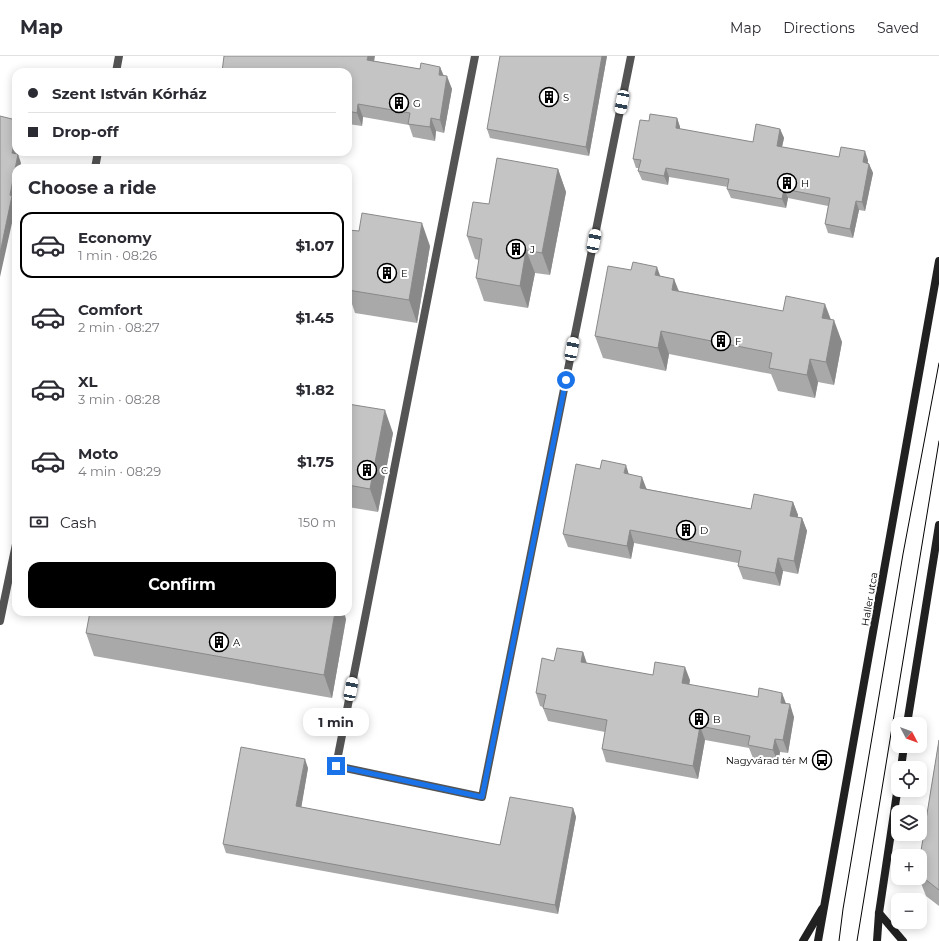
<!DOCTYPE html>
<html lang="en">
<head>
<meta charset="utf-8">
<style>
	:root { --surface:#fff; --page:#f7f7f7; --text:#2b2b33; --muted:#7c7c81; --line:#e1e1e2; --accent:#000 }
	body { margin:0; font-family:Montserrat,sans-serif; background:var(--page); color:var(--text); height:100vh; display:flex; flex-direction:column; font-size:15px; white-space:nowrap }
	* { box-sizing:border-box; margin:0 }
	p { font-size:13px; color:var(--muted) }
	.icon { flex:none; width:22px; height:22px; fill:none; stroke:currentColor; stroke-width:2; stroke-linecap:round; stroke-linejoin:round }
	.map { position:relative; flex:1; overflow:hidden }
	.sheet { position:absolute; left:12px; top:108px; width:340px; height:452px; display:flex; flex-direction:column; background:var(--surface); border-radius:12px; box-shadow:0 2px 10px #0003 }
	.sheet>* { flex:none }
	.guide { position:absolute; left:12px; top:12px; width:340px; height:88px; border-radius:12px; box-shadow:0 2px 10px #0003; display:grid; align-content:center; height:88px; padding:0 16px; background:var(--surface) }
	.needle { width:26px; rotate:131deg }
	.tools { position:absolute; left:891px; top:661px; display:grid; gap:8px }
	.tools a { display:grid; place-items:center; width:36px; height:36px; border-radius:8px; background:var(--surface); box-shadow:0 2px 10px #0003; font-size:20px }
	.end { position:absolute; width:18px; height:18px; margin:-9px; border:5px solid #1a73e8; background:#fff; box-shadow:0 0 0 2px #fff }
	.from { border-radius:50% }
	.bubble { position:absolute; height:28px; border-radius:12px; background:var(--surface); box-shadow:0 2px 10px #0003; font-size:13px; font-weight:700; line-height:28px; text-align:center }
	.car { position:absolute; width:12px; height:24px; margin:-12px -6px; border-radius:5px; box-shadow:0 0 3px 1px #0007; background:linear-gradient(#fff 24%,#345 0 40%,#fff 0 76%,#345 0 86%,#fff 0) }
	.guide b { display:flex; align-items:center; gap:14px; height:38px; font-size:15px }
	.guide b+b { border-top:1px solid var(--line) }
	.guide i { width:10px; height:10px; background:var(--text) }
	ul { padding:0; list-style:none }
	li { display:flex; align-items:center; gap:12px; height:66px; margin:0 8px 6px; padding:0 8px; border:2px solid transparent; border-radius:12px }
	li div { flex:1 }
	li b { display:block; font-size:15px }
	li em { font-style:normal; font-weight:700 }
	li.active { border-color:var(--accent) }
	li>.icon { width:36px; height:36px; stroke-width:1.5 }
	h2 { padding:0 16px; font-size:18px; line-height:48px }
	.pay { display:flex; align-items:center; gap:10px; height:44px; padding:0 16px; font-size:15px }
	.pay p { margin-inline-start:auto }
	.action { display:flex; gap:8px; margin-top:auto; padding:8px 16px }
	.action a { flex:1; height:46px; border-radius:12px; background:var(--accent); color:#fff; font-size:16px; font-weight:700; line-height:46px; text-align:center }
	header { display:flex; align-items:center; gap:24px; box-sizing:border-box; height:56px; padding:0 20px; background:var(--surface); border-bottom:1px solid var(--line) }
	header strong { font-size:19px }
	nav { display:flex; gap:22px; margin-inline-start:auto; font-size:14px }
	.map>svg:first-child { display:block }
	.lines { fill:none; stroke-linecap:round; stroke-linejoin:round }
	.lane { stroke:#545454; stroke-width:8 }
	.street { stroke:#545454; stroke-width:8 }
	.secondary { stroke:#212121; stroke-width:8 }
	.tram { stroke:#000; stroke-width:1 }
	.wall { fill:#a9a9a9 }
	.shaded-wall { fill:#898989 }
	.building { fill:#c4c4c4; stroke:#898989 }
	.route { stroke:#1a73e8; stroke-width:5 }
	.labels { text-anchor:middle; stroke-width:4; stroke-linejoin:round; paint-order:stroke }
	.poi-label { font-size:10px; fill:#000; stroke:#fff; text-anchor:start }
	.street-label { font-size:10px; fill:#000; stroke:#fff }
</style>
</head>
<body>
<header>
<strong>Map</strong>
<nav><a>Map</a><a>Directions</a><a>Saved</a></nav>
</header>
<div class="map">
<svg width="939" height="885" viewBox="0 0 939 885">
	<rect width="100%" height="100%" fill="#fff"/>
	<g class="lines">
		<path class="lane" d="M475 0 336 710 482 741 631 0"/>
		<g class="street">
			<path d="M116 16 119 0"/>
			<path d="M95 112 98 96"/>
			<path d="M0 565 16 488"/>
		</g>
		<g class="secondary">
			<path d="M907 668 939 469"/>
			<path d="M901 712 904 690"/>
			<path d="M879 857 903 885"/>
			<path d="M803 885 822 853"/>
			<path d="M818 885 939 205"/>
			<path d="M877 885 879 857 898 730"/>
		</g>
		<g class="tram">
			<path d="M839 885 843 853 903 498 939 307"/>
			<path d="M857 885 939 385"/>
		</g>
	</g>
	<g class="wall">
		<path d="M607 0 589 100 490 82 487 73Z"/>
		<path d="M374 5 420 13 440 11 444 20 452 33 444 77 436 75 435 85 413 81 409 69 363 61 362 70 348 68V16Z"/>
		<path d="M677 62 680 71V73L753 86 780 73 784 82 782 91 839 101 868 104V107L869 108 873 117 865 155 859 154 853 182 828 177 825 168 828 150 788 142 786 152 731 142 727 133 728 131 669 121 668 129 642 124 638 115 639 112H636L633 103 649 65Z"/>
		<path d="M558 113 566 136 550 219 535 217 528 252 484 245 476 222 479 204 475 203 467 180 489 148Z"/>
		<path d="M348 174 430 190 417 267 355 257 348 236Z"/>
		<path d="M660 220 674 223 679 235 783 255 830 263 842 286 834 329 818 326 815 342 778 335 771 318 669 298 666 315 603 302 595 280Z"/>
		<path d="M348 348 393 377 378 456 348 451Z"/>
		<path d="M629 418 647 433 751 453 793 446 798 459V461L802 462 807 475 798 518 783 515 780 530 743 523 738 510V507L634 487 631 503 568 491 563 478Z"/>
		<path d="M346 563 332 642 94 600 86 577Z"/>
		<path d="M583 596 587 607 653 619 690 624 689 629 786 648 794 661 788 697 780 696 778 707 753 702 749 692 705 684 698 723 606 706 602 693 605 676 548 665 543 652V651L540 650 536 637 554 605Z"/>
		<path d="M939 684V850L926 840 919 822H920V801Z"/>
		<path d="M308 712 301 751 500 789 573 752 576 761 558 858 226 797 223 788Z"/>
	</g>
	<g class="shaded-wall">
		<path d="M368 0H375L372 17 367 4Z"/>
		<path d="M602 0H607L589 100 586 91Z"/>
		<path d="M440 11 445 24 439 19Z"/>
		<path d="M447 20 452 33 444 77 440 64Z"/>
		<path d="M358 48 363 61 362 70 357 57Z"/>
		<path d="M431 62 436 75 435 85 430 71Z"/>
		<path d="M677 62 680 71 679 81 676 72Z"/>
		<path d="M780 73 784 82 780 99 777 90Z"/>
		<path d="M16 78V96H17L15 106 12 97Z"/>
		<path d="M865 95 868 104 866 115 863 106Z"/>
		<path d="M18 98 21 107 20 112H16V134L14 144 16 149 0 221V197L10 139Z"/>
		<path d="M869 108 873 117 865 155 862 146Z"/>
		<path d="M666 112 669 121 668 129 664 120Z"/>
		<path d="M558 113 566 136 550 219 542 197Z"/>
		<path d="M784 133 788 142 786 152 782 143Z"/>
		<path d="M856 145 859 154 853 182 850 173Z"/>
		<path d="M422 167 430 190 417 267 409 244Z"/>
		<path d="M526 194 535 217 528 252 520 230Z"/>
		<path d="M657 211 665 233 655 219Z"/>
		<path d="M674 223 682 245 672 234Z"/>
		<path d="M825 248 833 269 834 264 842 286 834 329 826 306 822 262Z"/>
		<path d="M661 275 669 298 666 315 658 292Z"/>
		<path d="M810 303 818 326 815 342 807 319Z"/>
		<path d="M385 354 393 377 378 456 370 433Z"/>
		<path d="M626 409 630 422 624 417Z"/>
		<path d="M642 421 647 434 640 432Z"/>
		<path d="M793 446 798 459 795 473 790 460Z"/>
		<path d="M802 462 807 475 798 518 794 505Z"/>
		<path d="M630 474 634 487 631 503 627 490Z"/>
		<path d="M778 502 783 515 780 530 775 517Z"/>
		<path d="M335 556H344L346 563 332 642 324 619Z"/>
		<path d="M583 596 587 609 581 606Z"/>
		<path d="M685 611 690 624 687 640 682 627Z"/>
		<path d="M782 637 787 650 781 647Z"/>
		<path d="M790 648 794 661 788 697 783 684Z"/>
		<path d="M700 670 705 684 698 723 693 710Z"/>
		<path d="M775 683 780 696 778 707 773 694Z"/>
		<path d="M305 703 308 712 300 759 296 750Z"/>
		<path d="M573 752 576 761 558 858 555 849Z"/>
	</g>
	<g class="building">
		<path d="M224 0H368L367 4 420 13 421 7 440 11 439 19 447 20 440 64 431 62 430 71 408 68 410 57 358 48 357 57 348 55V16H222Z"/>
		<path d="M500 0H602L586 91 487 73Z"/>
		<path d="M650 58 677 62 676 72 753 86 756 68 780 73 777 90 839 101 841 91 865 95 863 106 869 108 862 146 856 145 850 173 825 168 830 142 784 133 782 143 727 133 729 123 666 112 664 120 638 115 641 104 633 103 640 64 649 65Z"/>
		<path d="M0 60 16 64V78L12 97 18 98 10 139 12 140 0 197Z"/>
		<path d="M497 102 558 113 542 197 526 194 520 230 476 222 482 183 467 180 473 146 489 148Z"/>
		<path d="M362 157 422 167 409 244 348 234V229L351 215 348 214V174L359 175Z"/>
		<path d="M633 206 657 211 655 219 674 223 672 234 783 255 786 240 825 248 822 262 834 264 826 306 810 303 807 319 769 312 772 297 661 275 658 292 595 280 608 210 631 214Z"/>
		<path d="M348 348 385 354 370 433 348 429Z"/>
		<path d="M602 404 626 409 624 417 642 421 640 432 751 453 754 438 793 446 790 460 802 462 794 505 778 502 775 517 738 510 741 495 630 474 627 490 563 478 576 408 600 413Z"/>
		<path d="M90 556H335L324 619 86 577Z"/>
		<path d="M557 592 583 596 581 606 653 619 655 606 685 611 682 627 758 641 759 632 782 637 781 647 790 648 783 684 775 683 773 694 748 689 750 680 700 670 693 710 602 693 607 664 543 652 546 639 536 637 542 602 554 605Z"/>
		<path d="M939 684V834L920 819V801Z"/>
		<path d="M241 691 305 703 296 750 500 789 510 741 573 752 555 849 223 788Z"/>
	</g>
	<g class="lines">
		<path class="route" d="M336 710 482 741 566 324"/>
	</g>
	<defs>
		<symbol id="building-ring" viewBox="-11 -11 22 22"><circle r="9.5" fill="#fff" stroke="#000" stroke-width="1.5"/><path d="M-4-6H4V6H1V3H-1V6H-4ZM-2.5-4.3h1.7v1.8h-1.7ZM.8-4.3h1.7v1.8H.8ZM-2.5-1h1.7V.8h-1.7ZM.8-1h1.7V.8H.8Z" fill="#000"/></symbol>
		<symbol id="bus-ring" viewBox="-11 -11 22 22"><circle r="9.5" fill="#fff" stroke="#000" stroke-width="1.5"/><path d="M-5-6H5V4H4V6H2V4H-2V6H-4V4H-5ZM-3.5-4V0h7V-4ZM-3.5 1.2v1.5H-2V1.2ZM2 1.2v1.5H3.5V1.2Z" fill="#000"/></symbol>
	</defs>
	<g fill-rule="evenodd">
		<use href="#building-ring" x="538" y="30" width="22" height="22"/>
		<use href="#building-ring" x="388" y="36" width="22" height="22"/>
		<use href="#building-ring" x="776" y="116" width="22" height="22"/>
		<use href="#building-ring" x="505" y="182" width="22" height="22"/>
		<use href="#building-ring" x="376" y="206" width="22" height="22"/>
		<use href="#building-ring" x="710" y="274" width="22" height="22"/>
		<use href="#building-ring" x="356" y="403" width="22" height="22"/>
		<use href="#building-ring" x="675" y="463" width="22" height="22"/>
		<use href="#building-ring" x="208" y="575" width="22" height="22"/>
		<use href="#building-ring" x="688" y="652" width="22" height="22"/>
		<use href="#bus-ring" x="811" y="693" width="22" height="22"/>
	</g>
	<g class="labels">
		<g class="poi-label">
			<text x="563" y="45">S</text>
			<text x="413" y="51">G</text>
			<text x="801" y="131">H</text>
			<text x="530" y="197">J</text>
			<text x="401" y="221">E</text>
			<text x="735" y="289">F</text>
			<text x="381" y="418">C</text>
			<text x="700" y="478">D</text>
			<text x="233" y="590">A</text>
			<text x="713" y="667">B</text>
			<text x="808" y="708" text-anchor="end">Nagyvárad tér M</text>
		</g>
		<g class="street-label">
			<text transform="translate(869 543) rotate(-80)" y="4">Haller utca</text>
		</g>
	</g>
</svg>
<div class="tools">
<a><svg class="needle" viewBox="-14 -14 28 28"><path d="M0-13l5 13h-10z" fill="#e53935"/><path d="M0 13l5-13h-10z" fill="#7c7c81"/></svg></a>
<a><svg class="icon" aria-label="locate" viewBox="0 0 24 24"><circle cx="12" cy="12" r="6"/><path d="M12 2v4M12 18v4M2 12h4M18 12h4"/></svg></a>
<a><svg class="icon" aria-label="layers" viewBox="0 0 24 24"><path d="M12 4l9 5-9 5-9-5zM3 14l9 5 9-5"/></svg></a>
<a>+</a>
<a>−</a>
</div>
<i class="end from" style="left:566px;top:324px"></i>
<i class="end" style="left:336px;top:710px"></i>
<div class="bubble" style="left:303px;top:652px;width:66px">1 min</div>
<i class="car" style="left:622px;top:46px;rotate:191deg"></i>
<i class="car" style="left:594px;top:185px;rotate:11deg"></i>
<i class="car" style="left:572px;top:293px;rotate:11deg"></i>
<i class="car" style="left:351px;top:633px;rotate:11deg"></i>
<div class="guide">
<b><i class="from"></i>Szent István Kórház</b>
<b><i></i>Drop-off</b>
</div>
<section class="sheet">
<h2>Choose a ride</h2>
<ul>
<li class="active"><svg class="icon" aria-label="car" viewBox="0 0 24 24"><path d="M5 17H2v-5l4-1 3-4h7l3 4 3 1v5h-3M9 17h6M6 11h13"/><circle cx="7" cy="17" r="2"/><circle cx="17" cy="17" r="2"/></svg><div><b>Economy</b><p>1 min · 08:26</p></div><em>$1.07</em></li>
<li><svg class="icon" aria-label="car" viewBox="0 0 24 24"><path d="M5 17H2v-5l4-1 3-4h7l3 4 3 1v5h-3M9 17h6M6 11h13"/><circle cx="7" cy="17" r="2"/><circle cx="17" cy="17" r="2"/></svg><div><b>Comfort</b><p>2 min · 08:27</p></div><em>$1.45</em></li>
<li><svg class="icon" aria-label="car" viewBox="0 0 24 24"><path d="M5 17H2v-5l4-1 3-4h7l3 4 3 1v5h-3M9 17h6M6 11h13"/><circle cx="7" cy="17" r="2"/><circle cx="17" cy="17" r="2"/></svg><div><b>XL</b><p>3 min · 08:28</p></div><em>$1.82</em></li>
<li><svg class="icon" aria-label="car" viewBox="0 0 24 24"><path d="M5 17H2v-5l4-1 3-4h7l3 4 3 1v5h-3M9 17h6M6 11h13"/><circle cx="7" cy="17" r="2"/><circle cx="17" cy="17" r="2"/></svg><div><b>Moto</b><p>4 min · 08:29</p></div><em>$1.75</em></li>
</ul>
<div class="pay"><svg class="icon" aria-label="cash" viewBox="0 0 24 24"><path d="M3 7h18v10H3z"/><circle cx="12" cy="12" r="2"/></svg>Cash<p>150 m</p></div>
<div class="action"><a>Confirm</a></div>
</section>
</div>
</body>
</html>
